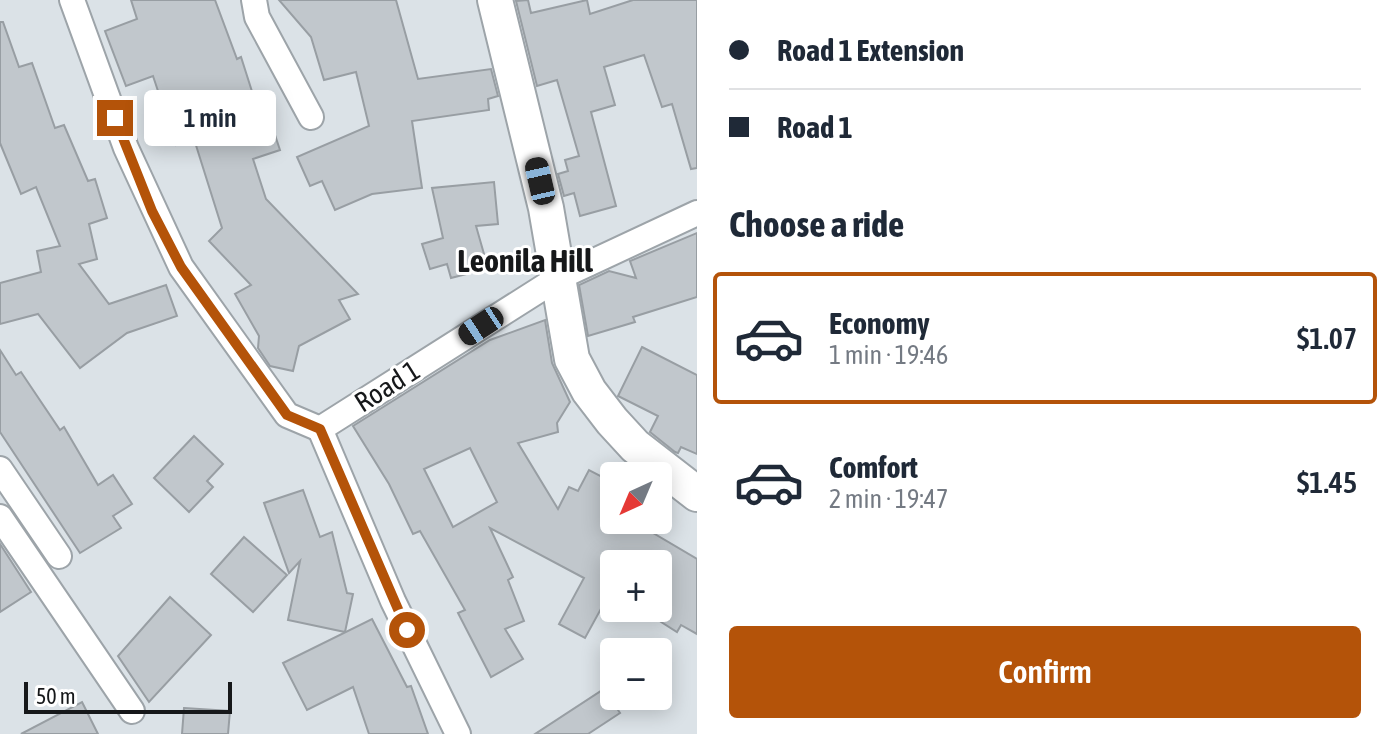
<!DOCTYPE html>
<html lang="en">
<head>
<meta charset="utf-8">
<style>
	:root { --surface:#fff; --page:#f2f2f3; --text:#1f2937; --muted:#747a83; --line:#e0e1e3; --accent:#b45309 }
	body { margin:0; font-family:"Asap Condensed",sans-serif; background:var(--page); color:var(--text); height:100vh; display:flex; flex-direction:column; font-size:30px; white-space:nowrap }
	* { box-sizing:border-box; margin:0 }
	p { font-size:26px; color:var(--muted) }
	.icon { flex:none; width:44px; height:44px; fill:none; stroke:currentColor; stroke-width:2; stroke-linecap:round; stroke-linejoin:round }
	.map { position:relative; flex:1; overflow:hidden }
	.details { display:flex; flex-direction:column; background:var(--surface); width:696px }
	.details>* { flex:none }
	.banner { display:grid; align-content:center; height:176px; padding:0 32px; background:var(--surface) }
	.needle { width:52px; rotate:224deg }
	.tools { position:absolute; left:600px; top:462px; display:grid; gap:16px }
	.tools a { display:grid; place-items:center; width:72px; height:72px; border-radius:8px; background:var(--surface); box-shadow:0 4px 20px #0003; font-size:40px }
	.scale { position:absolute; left:24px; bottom:20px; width:208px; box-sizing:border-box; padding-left:8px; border:4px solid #16181a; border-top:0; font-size:22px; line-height:28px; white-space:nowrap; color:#16181a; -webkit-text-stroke:6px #fff; paint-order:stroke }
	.end { position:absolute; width:36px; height:36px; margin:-18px; border:10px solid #b45309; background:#fff; box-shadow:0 0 0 4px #fff }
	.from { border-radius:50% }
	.bubble { position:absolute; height:56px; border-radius:8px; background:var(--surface); box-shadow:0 4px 20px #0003; font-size:26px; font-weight:600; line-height:56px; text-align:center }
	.car { position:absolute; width:24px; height:48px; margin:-24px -12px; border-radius:10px; box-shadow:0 0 6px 2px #0007; background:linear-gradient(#222 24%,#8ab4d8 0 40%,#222 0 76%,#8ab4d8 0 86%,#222 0) }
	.banner b { display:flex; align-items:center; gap:28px; height:76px; font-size:30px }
	.banner b+b { border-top:2px solid var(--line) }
	.banner i { width:20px; height:20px; background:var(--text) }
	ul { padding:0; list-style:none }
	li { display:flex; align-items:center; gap:24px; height:132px; margin:0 16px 12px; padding:0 16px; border:4px solid transparent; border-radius:8px }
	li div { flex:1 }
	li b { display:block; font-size:30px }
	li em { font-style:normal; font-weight:600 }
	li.selected { border-color:var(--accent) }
	li>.icon { width:72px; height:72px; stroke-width:1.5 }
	h2 { padding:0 32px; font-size:36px; line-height:96px }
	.action { display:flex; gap:16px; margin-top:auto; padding:16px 32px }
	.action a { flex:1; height:92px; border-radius:8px; background:var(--accent); color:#fff; font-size:32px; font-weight:600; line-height:92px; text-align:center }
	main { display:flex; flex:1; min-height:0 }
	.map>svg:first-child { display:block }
	.building { fill:#c1c7cc; stroke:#989ea3; stroke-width:2; fill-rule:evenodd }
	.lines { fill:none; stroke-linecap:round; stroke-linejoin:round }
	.street-casing { stroke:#9da4a9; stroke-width:28 }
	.secondary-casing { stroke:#9da4a9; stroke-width:38 }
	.street { stroke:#fff; stroke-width:24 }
	.secondary { stroke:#fff; stroke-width:34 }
	.route { stroke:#b45309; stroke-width:10 }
	.labels { text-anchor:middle; stroke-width:6; stroke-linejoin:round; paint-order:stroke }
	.street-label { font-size:28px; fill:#16181a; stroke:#fff }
	.quarter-label { font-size:32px; font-weight:bold; fill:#16181a; stroke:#fff }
</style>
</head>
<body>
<main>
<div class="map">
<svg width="697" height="734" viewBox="0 0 697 734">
	<rect width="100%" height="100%" fill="#dbe2e7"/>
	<g class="building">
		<path d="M131 0H215L237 59 241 57 263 126 271 123 280 150 253 159 266 199 358 294 339 300 350 319 299 346 293 371 270 366 258 348 259 336 235 294 251 285 209 241 222 228 194 139 176 145 153 76 126 86 105 31 137 19Z"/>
		<path d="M279 0H396L418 79 491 69 498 96 488 99 489 110 412 121 422 188 372 194 335 210 322 181 310 186 297 157 369 126 356 72 324 80 311 37Z"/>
		<path d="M528 0 531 13 587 0 590 14 633 0H697V168L691 169 672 104 662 107 644 55 604 67 615 105 591 112 616 206 580 216 574 193 564 196 558 174 568 171 565 160 579 156 557 80 537 86 516 1Z"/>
		<path d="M0 22H3L19 67 32 63 55 128 64 125 88 181 95 179 107 218 89 224 97 259 79 264 109 304 166 285 177 316 127 333 80 368 38 314 0 324V283L41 272 37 251 60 246 36 187 21 194 0 143Z"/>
		<path d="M494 182 498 224 476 226 484 254 473 256 478 271 451 278 447 264 430 269 422 244 443 238 432 188Z"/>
		<path d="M697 233V297L633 317 635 322 588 336 579 285 609 271 636 278 630 261Z"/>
		<path d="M545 320 552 363 570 402 557 423 558 432 518 443 558 509 569 487 578 491 589 470 614 483V520H631L697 559V634L681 625 677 632 658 620V564H614V585L585 638 559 624 584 578 490 528 513 577 508 580 524 621 505 629 523 659 491 677 458 613 465 610 420 531 413 534 389 484 353 426 490 340ZM470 448 497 502 453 527 424 469Z"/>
		<path d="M642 347 697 375V454L681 447 678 453 675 452 650 432 658 416 618 396Z"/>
		<path d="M0 350 16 375 21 372 60 430 64 427 98 485 113 475 132 504 113 516 121 528 80 553 0 432Z"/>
		<path d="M194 436 223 464 207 481 213 487 189 512 154 478Z"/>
		<path d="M303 490 320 537 332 532 347 593 353 594 345 632 288 620 300 561 289 573 264 503Z"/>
		<path d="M244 537 287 575 253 612 211 574Z"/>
		<path d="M0 544 31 592 0 612Z"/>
		<path d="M170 597 211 635 149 702 118 656Z"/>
		<path d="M372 619 407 687 411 686 428 734H369L353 687 307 710 283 663Z"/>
		<path d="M604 689 620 713 588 734H535Z"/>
		<path d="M82 702 98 734H21Z"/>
		<path d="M184 708 230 711 228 734H182Z"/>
	</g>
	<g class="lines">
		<defs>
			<g id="street">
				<path d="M72 0 126 148 181 267 287 415 320 429"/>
				<path d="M254 0 257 17 311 117"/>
				<path d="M320 429 558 278 697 213"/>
				<path d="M320 429 393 601 458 734"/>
				<path d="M0 469 59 556"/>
				<path d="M0 517 132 711"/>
			</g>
			<path id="secondary" d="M495 0 546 208 572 359 589 391 612 421 635 446 697 494"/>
		</defs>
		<use href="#street" class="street-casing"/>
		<use href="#secondary" class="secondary-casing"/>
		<use href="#street" class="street"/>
		<use href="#secondary" class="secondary"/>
	</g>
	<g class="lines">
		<path class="route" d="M115 118 152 211 181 267 287 415 320 429 407 630"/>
	</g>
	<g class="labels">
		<g class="street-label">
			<text transform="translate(387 386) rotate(-32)" y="10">Road 1</text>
		</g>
		<g class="quarter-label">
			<text x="525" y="272">Leonila Hill</text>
		</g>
	</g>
</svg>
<div class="tools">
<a><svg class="needle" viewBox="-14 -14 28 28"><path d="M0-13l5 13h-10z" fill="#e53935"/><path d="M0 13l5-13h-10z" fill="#747a83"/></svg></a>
<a>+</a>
<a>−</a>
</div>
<div class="scale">50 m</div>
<i class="end from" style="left:407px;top:630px"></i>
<i class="end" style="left:115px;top:118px"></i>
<div class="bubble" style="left:144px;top:90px;width:132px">1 min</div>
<i class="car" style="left:540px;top:181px;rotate:347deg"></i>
<i class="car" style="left:481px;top:326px;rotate:237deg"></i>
</div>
<section class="details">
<div class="banner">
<b><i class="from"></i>Road 1 Extension</b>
<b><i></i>Road 1</b>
</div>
<h2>Choose a ride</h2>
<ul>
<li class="selected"><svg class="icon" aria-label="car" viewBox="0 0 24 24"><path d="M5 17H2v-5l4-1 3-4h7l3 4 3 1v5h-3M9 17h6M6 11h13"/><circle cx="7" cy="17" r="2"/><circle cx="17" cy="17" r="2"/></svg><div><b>Economy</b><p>1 min · 19:46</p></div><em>$1.07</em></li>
<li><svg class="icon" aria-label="car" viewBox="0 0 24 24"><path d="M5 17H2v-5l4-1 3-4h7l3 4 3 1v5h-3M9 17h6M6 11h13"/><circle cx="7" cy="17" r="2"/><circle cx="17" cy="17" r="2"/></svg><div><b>Comfort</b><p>2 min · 19:47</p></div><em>$1.45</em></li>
</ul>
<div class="action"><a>Confirm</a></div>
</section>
</main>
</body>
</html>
